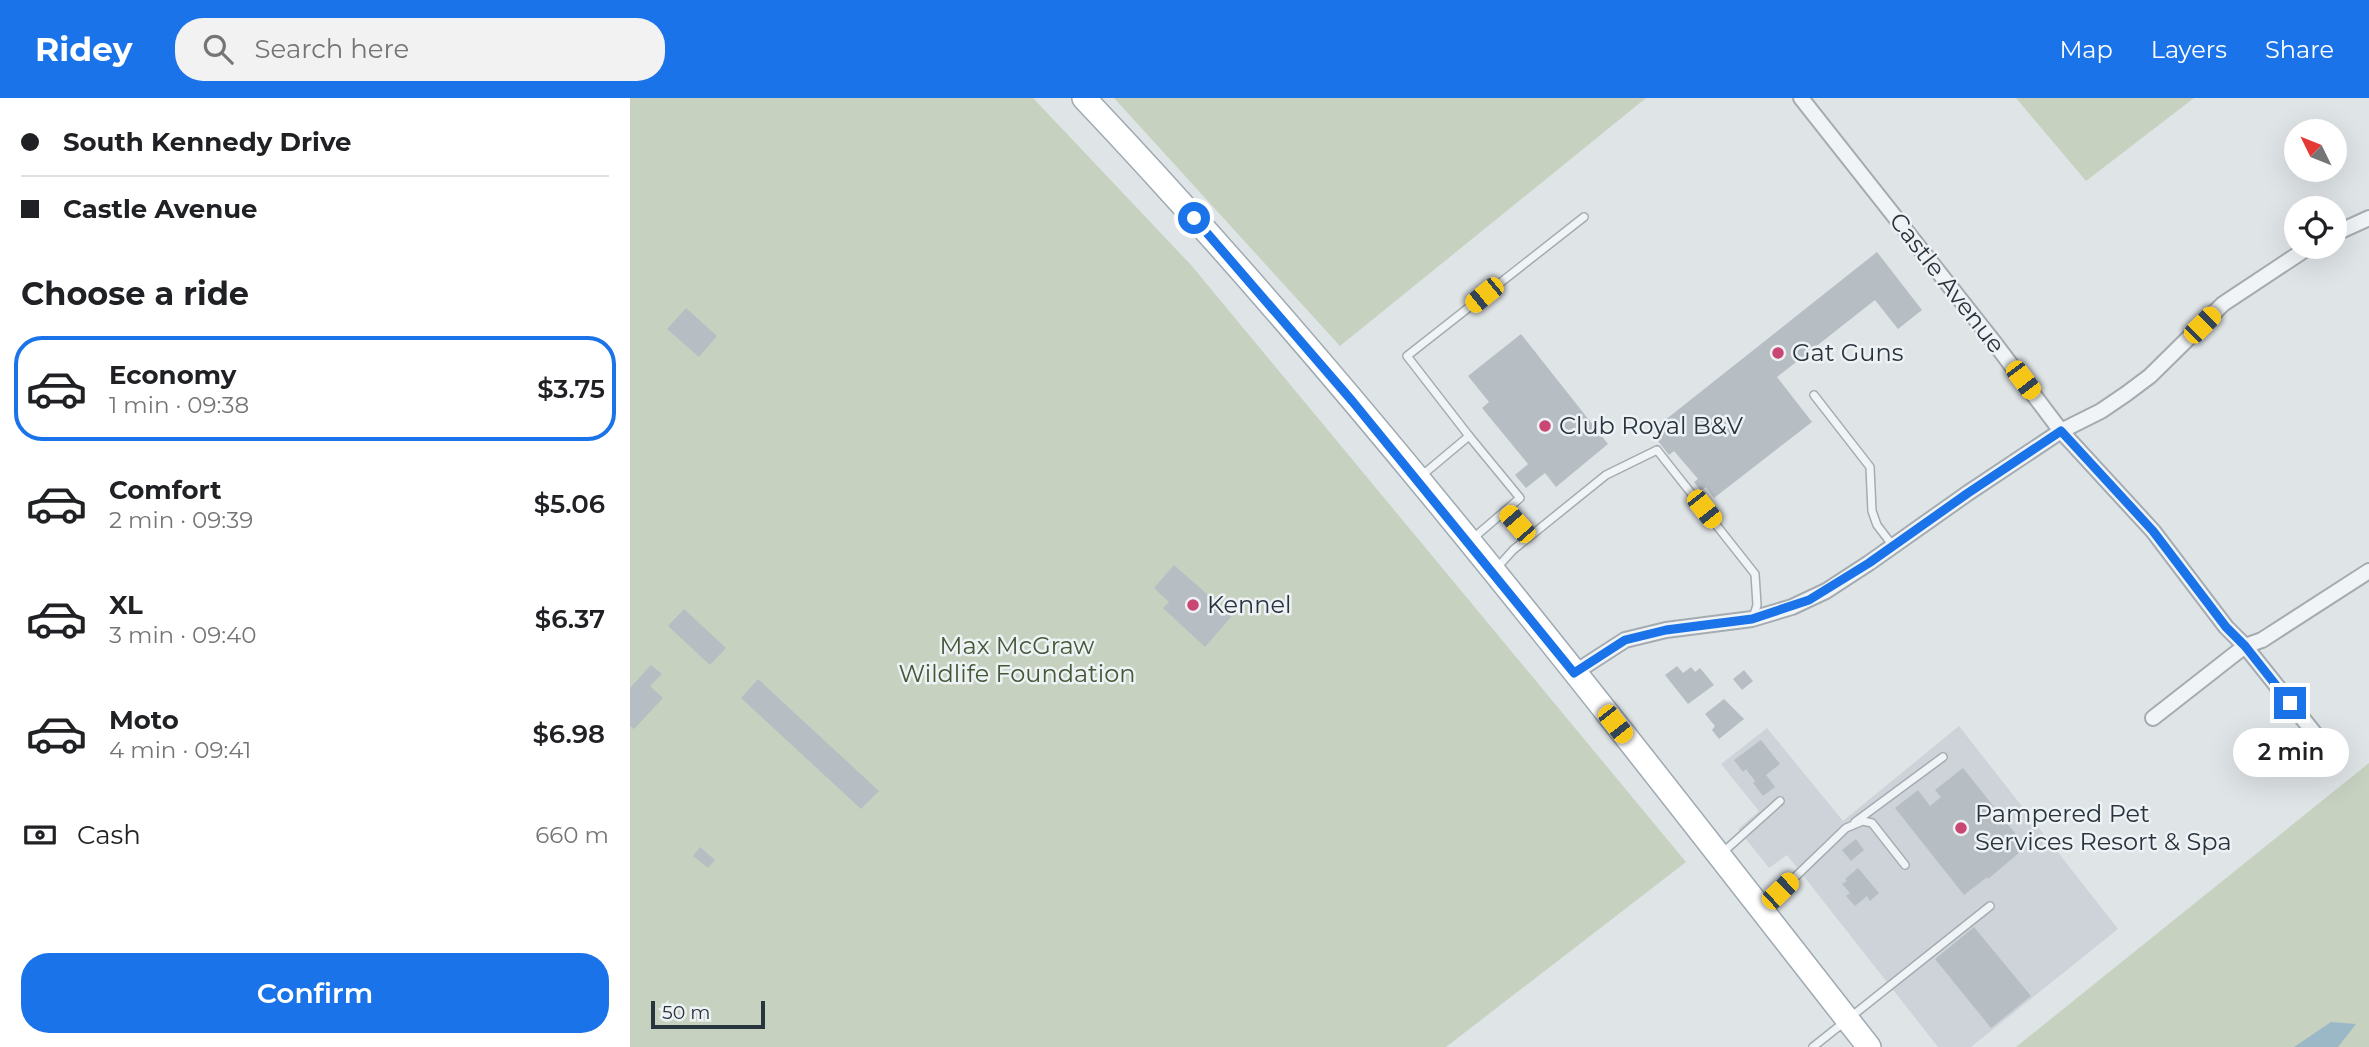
<!DOCTYPE html>
<html lang="en">
<head>
<meta charset="utf-8">
<style>
	:root { --surface:#fff; --page:#f2f2f2; --text:#202124; --muted:#757577; --line:#e0e0e0; --accent:#1a73e8 }
	body { margin:0; font-family:Montserrat,sans-serif; background:var(--page); color:var(--text); height:100vh; display:flex; flex-direction:column; font-size:26px; white-space:nowrap }
	* { box-sizing:border-box; margin:0 }
	p { font-size:23px; color:var(--muted) }
	.icon { flex:none; width:38px; height:38px; fill:none; stroke:currentColor; stroke-width:2; stroke-linecap:round; stroke-linejoin:round }
	.map { position:relative; flex:1; overflow:hidden }
	.panel { display:flex; flex-direction:column; background:var(--surface); width:630px }
	.panel>* { flex:none }
	.top-card { display:grid; align-content:center; height:154px; padding:0 21px; background:var(--surface) }
	.needle { width:46px; rotate:313deg }
	.tools { position:absolute; left:1654px; top:21px; display:grid; gap:14px }
	.tools a { display:grid; place-items:center; width:63px; height:63px; border-radius:50%; background:var(--surface); box-shadow:0 7px 28px #0002; font-size:35px }
	.scale { position:absolute; left:21px; bottom:18px; width:114px; box-sizing:border-box; padding-left:7px; border:4px solid #28343e; border-top:0; font-size:19px; line-height:24px; white-space:nowrap; color:#28343e; -webkit-text-stroke:5px #eef2f5; paint-order:stroke }
	.end { position:absolute; width:32px; height:32px; margin:-16px; border:9px solid #1a73e8; background:#fff; box-shadow:0 0 0 4px #fff }
	.from { border-radius:50% }
	.bubble { position:absolute; height:49px; border-radius:24px; background:var(--surface); box-shadow:0 7px 28px #0002; font-size:23px; font-weight:600; line-height:49px; text-align:center }
	.car { position:absolute; width:21px; height:42px; margin:-21px -10px; border-radius:9px; box-shadow:0 0 5px 2px #0007; background:linear-gradient(#f5c518 24%,#345 0 40%,#f5c518 0 76%,#345 0 86%,#f5c518 0) }
	.top-card b { display:flex; align-items:center; gap:24px; height:66px; font-size:26px }
	.top-card b+b { border-top:2px solid var(--line) }
	.top-card i { width:18px; height:18px; background:var(--text) }
	ul { padding:0; list-style:none }
	li { display:flex; align-items:center; gap:21px; height:105px; margin:0 14px 10px; padding:0 7px; border:4px solid transparent; border-radius:28px }
	li div { flex:1 }
	li b { display:block; font-size:26px }
	li em { font-style:normal; font-weight:600 }
	li.current { border-color:var(--accent) }
	li>.icon { width:63px; height:63px; stroke-width:1.5 }
	h2 { padding:0 21px; font-size:32px; line-height:84px }
	.pay { display:flex; align-items:center; gap:18px; height:77px; padding:0 21px; font-size:26px }
	.pay p { margin-inline-start:auto }
	.button { display:flex; gap:14px; margin-top:auto; padding:14px 21px }
	.button a { flex:1; height:80px; border-radius:28px; background:var(--accent); color:#fff; font-size:28px; font-weight:600; line-height:80px; text-align:center }
	header { display:flex; align-items:center; gap:42px; box-sizing:border-box; height:98px; padding:0 35px; background:var(--accent); color:#fff }
	header strong { font-size:33px }
	nav { display:flex; gap:38px; margin-inline-start:auto; font-size:24px }
	.search { width:490px; height:63px; background:var(--page); display:flex; align-items:center; gap:18px; box-sizing:border-box; padding:0 24px; border-radius:28px; color:var(--muted); font-size:26px }
	main { display:flex; flex:1; min-height:0 }
	.map>svg:first-child { display:block }
	.built { fill:#cdd3d9 }
	.green { fill:#c7d1c0 }
	.water { fill:#9bb8c6 }
	.building { fill:#b6bec4 }
	.lines { fill:none; stroke-linecap:round; stroke-linejoin:round }
	.lane-casing { stroke:#a4acb1; stroke-width:10 }
	.street-casing { stroke:#a4acb1; stroke-width:18 }
	.primary-casing { stroke:#9eaab3; stroke-width:26 }
	.lane { stroke:#f1f4f6; stroke-width:7 }
	.street { stroke:#f1f4f6; stroke-width:14 }
	.primary { stroke:#fff; stroke-width:23 }
	.route { stroke:#1a73e8; stroke-width:9 }
	.poi-dot { fill:#c94772; stroke:#eef2f5; stroke-width:2.5 }
	.labels { text-anchor:middle; stroke-width:5; stroke-linejoin:round; paint-order:stroke }
	.street-label { font-size:24px; fill:#28343e; stroke:#eef2f5 }
	.poi-label { font-size:24px; fill:#28343e; stroke:#eef2f5; text-anchor:start }
	.park-label { font-size:24px; fill:#435936; stroke:#eef2f5 }
</style>
</head>
<body>
<header>
<strong>Ridey</strong>
<div class="search"><svg class="icon" aria-label="search" viewBox="0 0 24 24"><circle cx="10" cy="10" r="6"/><path d="M15 15l6 6"/></svg>Search here</div>
<nav><a>Map</a><a>Layers</a><a>Share</a></nav>
</header>
<main>
<section class="panel">
<div class="top-card">
<b><i class="from"></i>South Kennedy Drive</b>
<b><i></i>Castle Avenue</b>
</div>
<h2>Choose a ride</h2>
<ul>
<li class="current"><svg class="icon" aria-label="car" viewBox="0 0 24 24"><path d="M5 17H2v-5l4-1 3-4h7l3 4 3 1v5h-3M9 17h6M6 11h13"/><circle cx="7" cy="17" r="2"/><circle cx="17" cy="17" r="2"/></svg><div><b>Economy</b><p>1 min · 09:38</p></div><em>$3.75</em></li>
<li><svg class="icon" aria-label="car" viewBox="0 0 24 24"><path d="M5 17H2v-5l4-1 3-4h7l3 4 3 1v5h-3M9 17h6M6 11h13"/><circle cx="7" cy="17" r="2"/><circle cx="17" cy="17" r="2"/></svg><div><b>Comfort</b><p>2 min · 09:39</p></div><em>$5.06</em></li>
<li><svg class="icon" aria-label="car" viewBox="0 0 24 24"><path d="M5 17H2v-5l4-1 3-4h7l3 4 3 1v5h-3M9 17h6M6 11h13"/><circle cx="7" cy="17" r="2"/><circle cx="17" cy="17" r="2"/></svg><div><b>XL</b><p>3 min · 09:40</p></div><em>$6.37</em></li>
<li><svg class="icon" aria-label="car" viewBox="0 0 24 24"><path d="M5 17H2v-5l4-1 3-4h7l3 4 3 1v5h-3M9 17h6M6 11h13"/><circle cx="7" cy="17" r="2"/><circle cx="17" cy="17" r="2"/></svg><div><b>Moto</b><p>4 min · 09:41</p></div><em>$6.98</em></li>
</ul>
<div class="pay"><svg class="icon" aria-label="cash" viewBox="0 0 24 24"><path d="M3 7h18v10H3z"/><circle cx="12" cy="12" r="2"/></svg>Cash<p>660 m</p></div>
<div class="button"><a>Confirm</a></div>
</section>
<div class="map">
<svg width="1739" height="949" viewBox="0 0 1739 949">
	<rect width="100%" height="100%" fill="#dfe4e7"/>
	<path class="built" d="M1329 628 1488 831 1341 949H1308L1157 757 1139 770 1108 731 1129 713 1091 666 1137 630 1213 723Z"/>
	<g class="green">
		<path d="M0 0H403L561 167 1056 764 816 949H0Z"/>
		<path d="M484 0H1016L710 248Z"/>
		<path d="M1386 0H1564L1456 83Z"/>
		<path d="M1739 665V949H1386Z"/>
	</g>
	<path class="water" d="M1701 924 1726 926 1708 949H1664Z"/>
	<g class="building">
		<path d="M1247 154 1292 212 1268 231 1245 202 1147 279 1182 324 1084 400 1076 389 1071 393 1064 384 1068 381 1044 353 1039 357 1028 343 1032 339 1025 330Z"/>
		<path d="M56 210 87 238 69 259 37 231Z"/>
		<path d="M891 236 978 346 926 389 915 375 896 390 885 377 898 366 852 310 859 304 838 278Z"/>
		<path d="M544 467 602 518 575 549 533 510 539 504 524 490Z"/>
		<path d="M54 511 96 550 80 567 38 528Z"/>
		<path d="M21 567 32 576 20 588 33 600 4 631 0 628V590Z"/>
		<path d="M1047 568 1053 575 1061 569 1065 574 1070 570 1084 587 1058 606 1035 577Z"/>
		<path d="M1114 572 1123 583 1112 592 1103 581Z"/>
		<path d="M128 581 249 693 231 711 111 600Z"/>
		<path d="M1094 601 1114 621 1089 641 1082 632 1085 628 1075 616Z"/>
		<path d="M1131 642 1150 666 1136 677 1145 689 1133 698 1123 685 1125 683 1116 671 1113 674 1104 662Z"/>
		<path d="M1333 670 1396 749 1358 781 1357 779 1334 797 1265 710 1288 692 1300 708 1311 699 1305 692Z"/>
		<path d="M1226 741 1234 752 1221 763 1212 752Z"/>
		<path d="M70 749 85 762 78 770 63 758Z"/>
		<path d="M1228 770 1249 795 1240 803 1237 798 1225 808 1216 798 1220 795 1212 786 1217 783 1215 781Z"/>
		<path d="M1344 829 1401 898 1361 930 1305 861Z"/>
	</g>
	<g class="lines">
		<defs>
			<g id="lane">
				<path d="M1184 297 1240 369 1242 413 1247 427 1263 448"/>
				<path d="M839 338 777 258 954 119"/>
				<path d="M790 379 839 338 890 400 841 442"/>
				<path d="M875 413 898 440"/>
				<path d="M866 471 883 452 976 377 1027 352 1125 476 1127 507 1123 520"/>
				<path d="M1225 724 1313 659"/>
				<path d="M1091 756 1150 703"/>
				<path d="M1134 809 1216 730 1233 723 1242 725 1275 767"/>
				<path d="M1183 949 1360 808"/>
			</g>
			<g id="street">
				<path d="M1171 0 1363 243 1431 333 1523 433 1596 529 1615 548 1705 661"/>
				<path d="M1704 136 1739 120"/>
				<path d="M944 575 995 542 1036 532 1122 521 1162 509 1196 493 1239 465 1338 395 1431 333 1471 313 1496 296 1520 278 1593 206 1679 149"/>
				<path d="M1523 620 1615 548 1632 542 1739 473"/>
			</g>
			<path id="primary" d="M454 0C736 298 986 626 1239 949"/>
		</defs>
		<use href="#lane" class="lane-casing"/>
		<use href="#street" class="street-casing"/>
		<use href="#primary" class="primary-casing"/>
		<use href="#lane" class="lane"/>
		<use href="#street" class="street"/>
		<use href="#primary" class="primary"/>
	</g>
	<g class="lines">
		<path class="route" d="M564 120 723 304 944 575 995 542 1036 532 1122 521 1179 502 1239 465 1338 395 1431 333 1523 433 1596 529 1615 548 1660 605"/>
	</g>
	<g class="poi-dot">
		<circle cx="1148" cy="255" r="7"/>
		<circle cx="915" cy="328" r="7"/>
		<circle cx="563" cy="507" r="7"/>
		<circle cx="1331" cy="730" r="7"/>
	</g>
	<g class="labels">
		<g class="street-label">
			<text transform="translate(1317 185) rotate(52)" y="8">Castle Avenue</text>
		</g>
		<g class="poi-label">
			<text x="1162" y="263">Gat Guns</text>
			<text x="929" y="336">Club Royal B&amp;V</text>
			<text x="577" y="515">Kennel</text>
			<text x="1345" y="724">Pampered Pet<tspan x="1345" dy="28">Services Resort &amp; Spa</tspan></text>
		</g>
		<g class="park-label">
			<text x="387" y="556">Max McGraw<tspan x="387" dy="28">Wildlife Foundation</tspan></text>
		</g>
	</g>
</svg>
<div class="tools">
<a><svg class="needle" viewBox="-14 -14 28 28"><path d="M0-13l5 13h-10z" fill="#e53935"/><path d="M0 13l5-13h-10z" fill="#757577"/></svg></a>
<a><svg class="icon" aria-label="locate" viewBox="0 0 24 24"><circle cx="12" cy="12" r="6"/><path d="M12 2v4M12 18v4M2 12h4M18 12h4"/></svg></a>
</div>
<div class="scale">50 m</div>
<i class="end from" style="left:564px;top:120px"></i>
<i class="end" style="left:1660px;top:605px"></i>
<div class="bubble" style="left:1603px;top:630px;width:116px">2 min</div>
<i class="car" style="left:854px;top:197px;rotate:231deg"></i>
<i class="car" style="left:1572px;top:227px;rotate:45deg"></i>
<i class="car" style="left:1393px;top:282px;rotate:143deg"></i>
<i class="car" style="left:1074px;top:411px;rotate:142deg"></i>
<i class="car" style="left:887px;top:426px;rotate:319deg"></i>
<i class="car" style="left:985px;top:626px;rotate:142deg"></i>
<i class="car" style="left:1150px;top:793px;rotate:46deg"></i>
</div>
</main>
</body>
</html>
